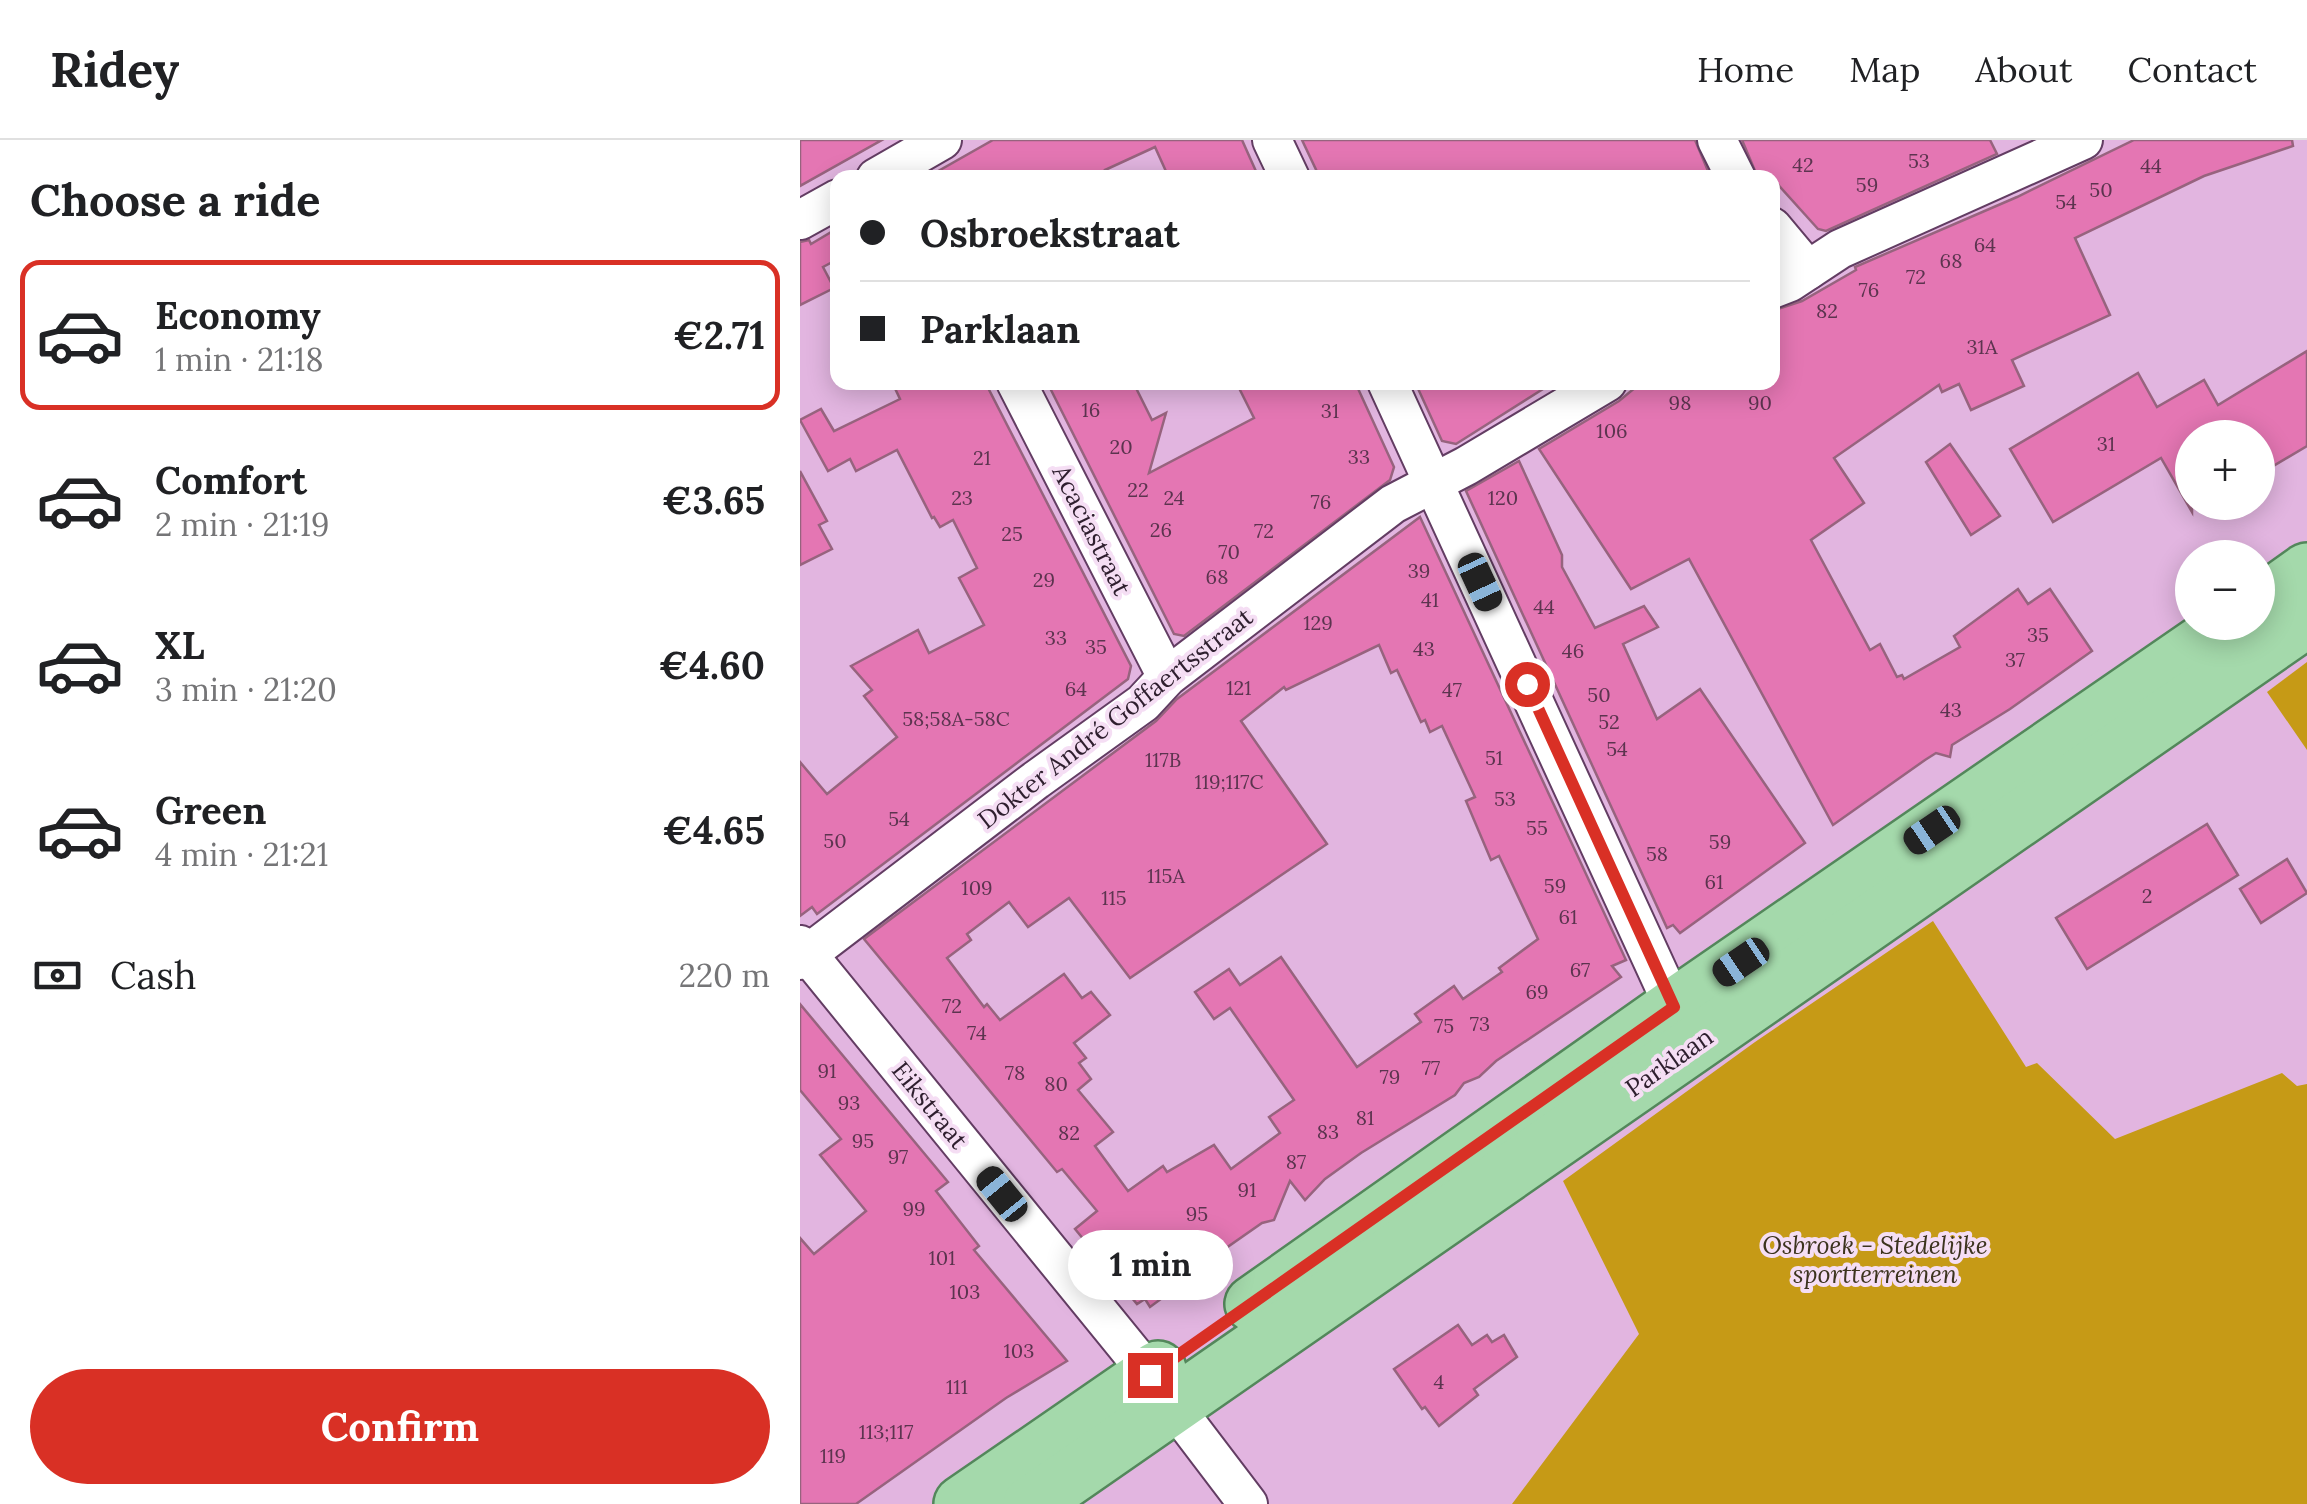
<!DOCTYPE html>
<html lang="en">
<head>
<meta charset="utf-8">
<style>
	:root { --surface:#fff; --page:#f2f2f2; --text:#202124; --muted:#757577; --line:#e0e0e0; --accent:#d93025 }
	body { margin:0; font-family:Lora,serif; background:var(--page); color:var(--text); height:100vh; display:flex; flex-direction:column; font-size:38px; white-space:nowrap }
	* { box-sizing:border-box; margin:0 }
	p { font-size:32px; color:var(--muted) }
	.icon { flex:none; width:55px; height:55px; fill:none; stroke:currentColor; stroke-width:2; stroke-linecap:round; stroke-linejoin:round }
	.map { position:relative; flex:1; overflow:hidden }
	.panel { display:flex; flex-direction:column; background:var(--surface); width:800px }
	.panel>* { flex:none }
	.banner { position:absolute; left:30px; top:30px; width:950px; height:220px; border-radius:20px; box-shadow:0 5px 25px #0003; display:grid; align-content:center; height:220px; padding:0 30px; background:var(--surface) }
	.tools { position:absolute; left:1375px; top:280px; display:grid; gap:20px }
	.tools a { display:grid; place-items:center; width:100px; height:100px; border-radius:50%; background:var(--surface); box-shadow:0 5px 25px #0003; font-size:50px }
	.end { position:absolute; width:45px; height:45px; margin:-22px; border:12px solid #d93025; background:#fff; box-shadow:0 0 0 5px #fff }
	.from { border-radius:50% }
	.bubble { position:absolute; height:70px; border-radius:35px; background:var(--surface); box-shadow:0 5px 25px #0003; font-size:32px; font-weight:800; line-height:70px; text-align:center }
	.car { position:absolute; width:30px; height:60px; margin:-30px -15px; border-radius:12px; box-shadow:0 0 8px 2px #0007; background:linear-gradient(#222 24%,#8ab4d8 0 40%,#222 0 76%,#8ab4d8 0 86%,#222 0) }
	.banner b { display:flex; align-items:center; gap:35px; height:95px; font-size:38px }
	.banner b+b { border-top:2px solid var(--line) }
	.banner i { width:25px; height:25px; background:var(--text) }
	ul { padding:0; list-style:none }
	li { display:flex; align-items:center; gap:30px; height:150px; margin:0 20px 15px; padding:0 10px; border:5px solid transparent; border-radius:20px }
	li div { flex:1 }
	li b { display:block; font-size:38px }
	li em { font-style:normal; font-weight:800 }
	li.active { border-color:var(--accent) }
	li>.icon { width:90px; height:90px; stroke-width:1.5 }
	h2 { padding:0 30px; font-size:45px; line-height:120px }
	.pay { display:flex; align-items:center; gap:25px; height:110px; padding:0 30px; font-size:38px }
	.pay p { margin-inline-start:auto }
	.cta { display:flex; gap:20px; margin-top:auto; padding:20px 30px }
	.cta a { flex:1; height:115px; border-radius:60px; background:var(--accent); color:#fff; font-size:40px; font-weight:800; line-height:115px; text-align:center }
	header { display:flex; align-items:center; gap:60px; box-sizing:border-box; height:140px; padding:0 50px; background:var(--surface); border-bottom:2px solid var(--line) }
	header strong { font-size:48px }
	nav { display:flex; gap:55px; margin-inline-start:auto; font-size:35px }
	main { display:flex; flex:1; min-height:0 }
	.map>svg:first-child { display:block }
	.green { fill:#c69a16 }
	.building { fill:#e476b3; stroke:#97637e; stroke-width:2.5; fill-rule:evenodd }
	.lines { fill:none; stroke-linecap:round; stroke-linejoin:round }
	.street-casing { stroke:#633d63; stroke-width:42 }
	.primary-casing { stroke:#53875b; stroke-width:60 }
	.street { stroke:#fff; stroke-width:38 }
	.primary { stroke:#a4d9ab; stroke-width:55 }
	.route { stroke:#d93025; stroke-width:12 }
	.labels { text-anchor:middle; stroke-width:8; stroke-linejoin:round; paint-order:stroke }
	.number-label { font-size:20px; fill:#5c344f }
	.street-label { font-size:25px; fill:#2e1e2e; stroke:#f5def4 }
	.park-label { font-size:25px; font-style:italic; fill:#3c331e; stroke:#f5def4 }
</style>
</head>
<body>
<header>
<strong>Ridey</strong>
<nav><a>Home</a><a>Map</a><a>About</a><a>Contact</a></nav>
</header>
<main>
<section class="panel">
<h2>Choose a ride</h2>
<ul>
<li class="active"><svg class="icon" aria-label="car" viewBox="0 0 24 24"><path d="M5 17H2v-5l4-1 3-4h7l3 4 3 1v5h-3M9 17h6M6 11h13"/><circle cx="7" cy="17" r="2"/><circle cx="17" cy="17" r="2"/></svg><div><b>Economy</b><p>1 min · 21:18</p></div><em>€2.71</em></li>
<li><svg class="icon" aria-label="car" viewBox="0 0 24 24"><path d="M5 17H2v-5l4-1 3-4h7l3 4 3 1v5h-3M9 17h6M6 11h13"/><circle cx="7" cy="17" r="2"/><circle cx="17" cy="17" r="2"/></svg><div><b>Comfort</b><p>2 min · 21:19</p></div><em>€3.65</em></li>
<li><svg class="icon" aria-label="car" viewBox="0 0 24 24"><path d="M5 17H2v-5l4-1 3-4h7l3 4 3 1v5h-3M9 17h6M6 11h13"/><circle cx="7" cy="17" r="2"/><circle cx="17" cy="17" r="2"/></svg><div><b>XL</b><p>3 min · 21:20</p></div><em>€4.60</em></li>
<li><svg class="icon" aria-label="car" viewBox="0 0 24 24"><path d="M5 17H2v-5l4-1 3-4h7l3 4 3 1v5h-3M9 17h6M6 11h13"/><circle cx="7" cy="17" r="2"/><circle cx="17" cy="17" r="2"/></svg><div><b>Green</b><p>4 min · 21:21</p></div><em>€4.65</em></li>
</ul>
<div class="pay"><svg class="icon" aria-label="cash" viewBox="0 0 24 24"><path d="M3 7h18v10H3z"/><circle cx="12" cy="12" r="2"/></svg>Cash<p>220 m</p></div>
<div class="cta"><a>Confirm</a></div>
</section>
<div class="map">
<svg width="1507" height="1364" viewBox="0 0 1507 1364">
	<rect width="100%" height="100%" fill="#e2b5e0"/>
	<g class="green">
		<path d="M1507 522V610L1467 552Z"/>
		<path d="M1133 781 1226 927 1237 923 1315 999 1482 933 1497 946 1507 944V1364H712L839 1194 763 1041 955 902Z"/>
	</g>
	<g class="building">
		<path d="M0 0H82L0 46Z"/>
		<path d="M193 0H442L459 38H369L355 7 305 30 308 38H126Z"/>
		<path d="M502 0H895L911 38H520Z"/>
		<path d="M942 0H1190L1197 14 1026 91 1018 89 972 38H958Z"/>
		<path d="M1334 0H1492L1493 6 1404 36 1275 98 1310 175 1212 220 1224 246 1171 270 1159 244 1142 252 1139 245 1034 318 1064 363 1011 400 1070 510 1080 504 1097 537 1102 535 1104 539 1160 507 1154 496 1218 449 1228 464 1250 449 1292 511 1210 569 1152 605 1150 617 1136 613 1125 620 1033 685 889 419 831 449 739 309 819 261 842 242H972V171L1002 161 1056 130 1055 127 1217 57Z"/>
		<path d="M38 88V119L23 127 34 148 0 165V102L9 100 11 104Z"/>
		<path d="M1507 211V306L1458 335V298H1392V372L1361 318 1253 382 1210 309 1338 233 1357 267 1404 240 1418 265Z"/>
		<path d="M92 242H185L331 526 328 539 17 774 12 767 0 776V622L27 654 97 597 64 556 72 550 51 526 118 490 129 513 184 485 159 438 177 428 153 380 140 387 134 377 132 378 97 310 56 331 50 319 28 331 0 280 21 269 34 291 100 259Z"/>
		<path d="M247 242H333L352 280 366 273 349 333 454 278 436 242H555L594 327 590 340 384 496 374 494Z"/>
		<path d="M615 242H754L656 304 642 301Z"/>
		<path d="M1150 304 1200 376 1171 395 1126 322Z"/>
		<path d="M719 321 762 415V427L795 488 844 466 858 487 823 504 857 579 900 549 1005 703 880 793 873 785 867 788 666 351Z"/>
		<path d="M0 331 27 381 19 385 32 409 0 425Z"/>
		<path d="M620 377 826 820 812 826 821 837 696 921 679 937 664 943 655 955 561 1013 525 1039 505 1060 490 1041 474 1080 462 1083 409 1120 411 1122 350 1167 345 1159 337 1164 275 1089 297 1071 262 1029 257 1032 64 799 356 581 377 559ZM579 505 591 533 597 530 621 582 625 580 630 592 642 586 675 657 666 661 691 720 699 716 738 799 699 828 702 832 663 859 654 846 615 874 621 882 557 927 481 817 440 845 429 829 395 852 414 879 430 868 494 960 469 977 480 993 431 1029 414 1005 367 1032 363 1026 328 1051 295 1006 313 992 278 950 291 939 279 923 286 918 274 903 310 875 291 852 282 858 264 834 200 880 187 864 184 867 147 818 171 800 167 794 209 762 228 787 269 758 330 838 527 704 441 581 484 547 486 550Z"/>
		<path d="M1407 684 1438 735 1287 829 1256 778Z"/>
		<path d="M1487 719 1507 753 1461 783 1440 749Z"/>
		<path d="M0 864 148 1042 136 1051 179 1106 174 1110 267 1221 206 1258 56 1364H0V1098L14 1114 66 1071 20 1015 41 999 0 950Z"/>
		<path d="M658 1185 672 1205 687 1195 692 1202 704 1195 717 1217 674 1249 678 1255 639 1286 625 1267 622 1269 594 1229Z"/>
	</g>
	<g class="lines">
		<defs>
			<g id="street">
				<path d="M472 0 490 38"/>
				<path d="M917 0 936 38"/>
				<path d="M76 38 142 0"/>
				<path d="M0 80 38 59"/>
				<path d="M972 87 1008 130"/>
				<path d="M972 149 990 142 1040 109 1283 0"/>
				<path d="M216 242 367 537"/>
				<path d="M587 242 874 867"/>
				<path d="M0 805 350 1235 448 1364"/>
				<path d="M0 820 236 640 343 563 367 537 593 364 666 326 807 242"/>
			</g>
			<g id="primary">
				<path d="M1458 466 1507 431"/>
				<path d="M453 1164 874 867 1433 482"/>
				<path d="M162 1364 358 1229"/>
				<path d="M231 1364 1507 479"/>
			</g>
		</defs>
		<use href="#street" class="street-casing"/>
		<use href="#primary" class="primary-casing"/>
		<use href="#street" class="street"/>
		<use href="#primary" class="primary"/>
	</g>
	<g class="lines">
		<path class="route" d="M350 1235 874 867 727 544"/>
	</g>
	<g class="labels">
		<g class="number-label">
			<text x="1119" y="28">53</text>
			<text x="1003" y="32">42</text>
			<text x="1351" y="33">44</text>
			<text x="1067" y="52">59</text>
			<text x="1301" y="57">50</text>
			<text x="1266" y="69">54</text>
			<text x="1185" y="112">64</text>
			<text x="1151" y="128">68</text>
			<text x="1116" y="144">72</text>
			<text x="1069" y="157">76</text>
			<text x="1027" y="178">82</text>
			<text x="1182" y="214">31A</text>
			<text x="880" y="270">98</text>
			<text x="960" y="270">90</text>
			<text x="291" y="277">16</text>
			<text x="530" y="278">31</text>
			<text x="812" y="298">106</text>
			<text x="1306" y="311">31</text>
			<text x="321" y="314">20</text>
			<text x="559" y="324">33</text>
			<text x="182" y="325">21</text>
			<text x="338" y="357">22</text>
			<text x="162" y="365">23</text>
			<text x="374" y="365">24</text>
			<text x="703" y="365">120</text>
			<text x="521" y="369">76</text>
			<text x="361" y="397">26</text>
			<text x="464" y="398">72</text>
			<text x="212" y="401">25</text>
			<text x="429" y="419">70</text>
			<text x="619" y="438">39</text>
			<text x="417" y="444">68</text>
			<text x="244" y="447">29</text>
			<text x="630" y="467">41</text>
			<text x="744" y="474">44</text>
			<text x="518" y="490">129</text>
			<text x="1238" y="502">35</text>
			<text x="256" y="505">33</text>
			<text x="296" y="514">35</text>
			<text x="624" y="516">43</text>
			<text x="773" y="518">46</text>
			<text x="1215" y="527">37</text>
			<text x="439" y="555">121</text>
			<text x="276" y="556">64</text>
			<text x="652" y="557">47</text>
			<text x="799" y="562">50</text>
			<text x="1151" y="577">43</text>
			<text x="156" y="586">58;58A-58C</text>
			<text x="809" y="589">52</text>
			<text x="817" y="616">54</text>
			<text x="694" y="625">51</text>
			<text x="363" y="627">117B</text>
			<text x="429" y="649">119;117C</text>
			<text x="705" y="666">53</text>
			<text x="99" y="686">54</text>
			<text x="737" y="695">55</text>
			<text x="35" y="708">50</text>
			<text x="920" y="709">59</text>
			<text x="857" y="721">58</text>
			<text x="366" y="743">115A</text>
			<text x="914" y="749">61</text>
			<text x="755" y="753">59</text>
			<text x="177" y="755">109</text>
			<text x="1347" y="763">2</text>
			<text x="314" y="765">115</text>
			<text x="768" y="784">61</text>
			<text x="780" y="837">67</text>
			<text x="737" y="859">69</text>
			<text x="152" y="873">72</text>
			<text x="680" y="891">73</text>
			<text x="644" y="893">75</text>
			<text x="177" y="900">74</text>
			<text x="631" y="935">77</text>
			<text x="27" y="938">91</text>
			<text x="215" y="940">78</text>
			<text x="590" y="944">79</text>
			<text x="256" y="951">80</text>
			<text x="49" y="970">93</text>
			<text x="565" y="985">81</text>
			<text x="528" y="999">83</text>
			<text x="269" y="1000">82</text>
			<text x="63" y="1008">95</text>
			<text x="98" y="1024">97</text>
			<text x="496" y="1029">87</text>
			<text x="447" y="1057">91</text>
			<text x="114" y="1076">99</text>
			<text x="397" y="1081">95</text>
			<text x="142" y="1125">101</text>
			<text x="165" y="1159">103</text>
			<text x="219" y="1218">103</text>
			<text x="639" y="1249">4</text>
			<text x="157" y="1254">111</text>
			<text x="86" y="1299">113;117</text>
			<text x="33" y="1323">119</text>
		</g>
		<g class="street-label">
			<text transform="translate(292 390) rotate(63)" y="9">Acaciastraat</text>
			<text transform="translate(315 578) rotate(-38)" y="9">Dokter André Goffaertsstraat</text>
			<text transform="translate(869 922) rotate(-35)" y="9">Parklaan</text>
			<text transform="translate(130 965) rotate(51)" y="9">Eikstraat</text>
		</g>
		<g class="park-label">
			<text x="1075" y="1114">Osbroek - Stedelijke<tspan x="1075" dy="29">sportterreinen</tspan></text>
		</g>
	</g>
</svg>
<div class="tools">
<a>+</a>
<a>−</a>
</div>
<i class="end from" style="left:727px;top:544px"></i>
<i class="end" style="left:350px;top:1235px"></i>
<div class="bubble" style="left:268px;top:1090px;width:165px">1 min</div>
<i class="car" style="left:680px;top:442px;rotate:155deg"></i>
<i class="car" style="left:1132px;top:690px;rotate:236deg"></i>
<i class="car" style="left:941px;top:822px;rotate:236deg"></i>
<i class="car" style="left:202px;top:1054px;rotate:321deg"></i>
<div class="banner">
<b><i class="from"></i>Osbroekstraat</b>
<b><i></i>Parklaan</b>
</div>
</div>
</main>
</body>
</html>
